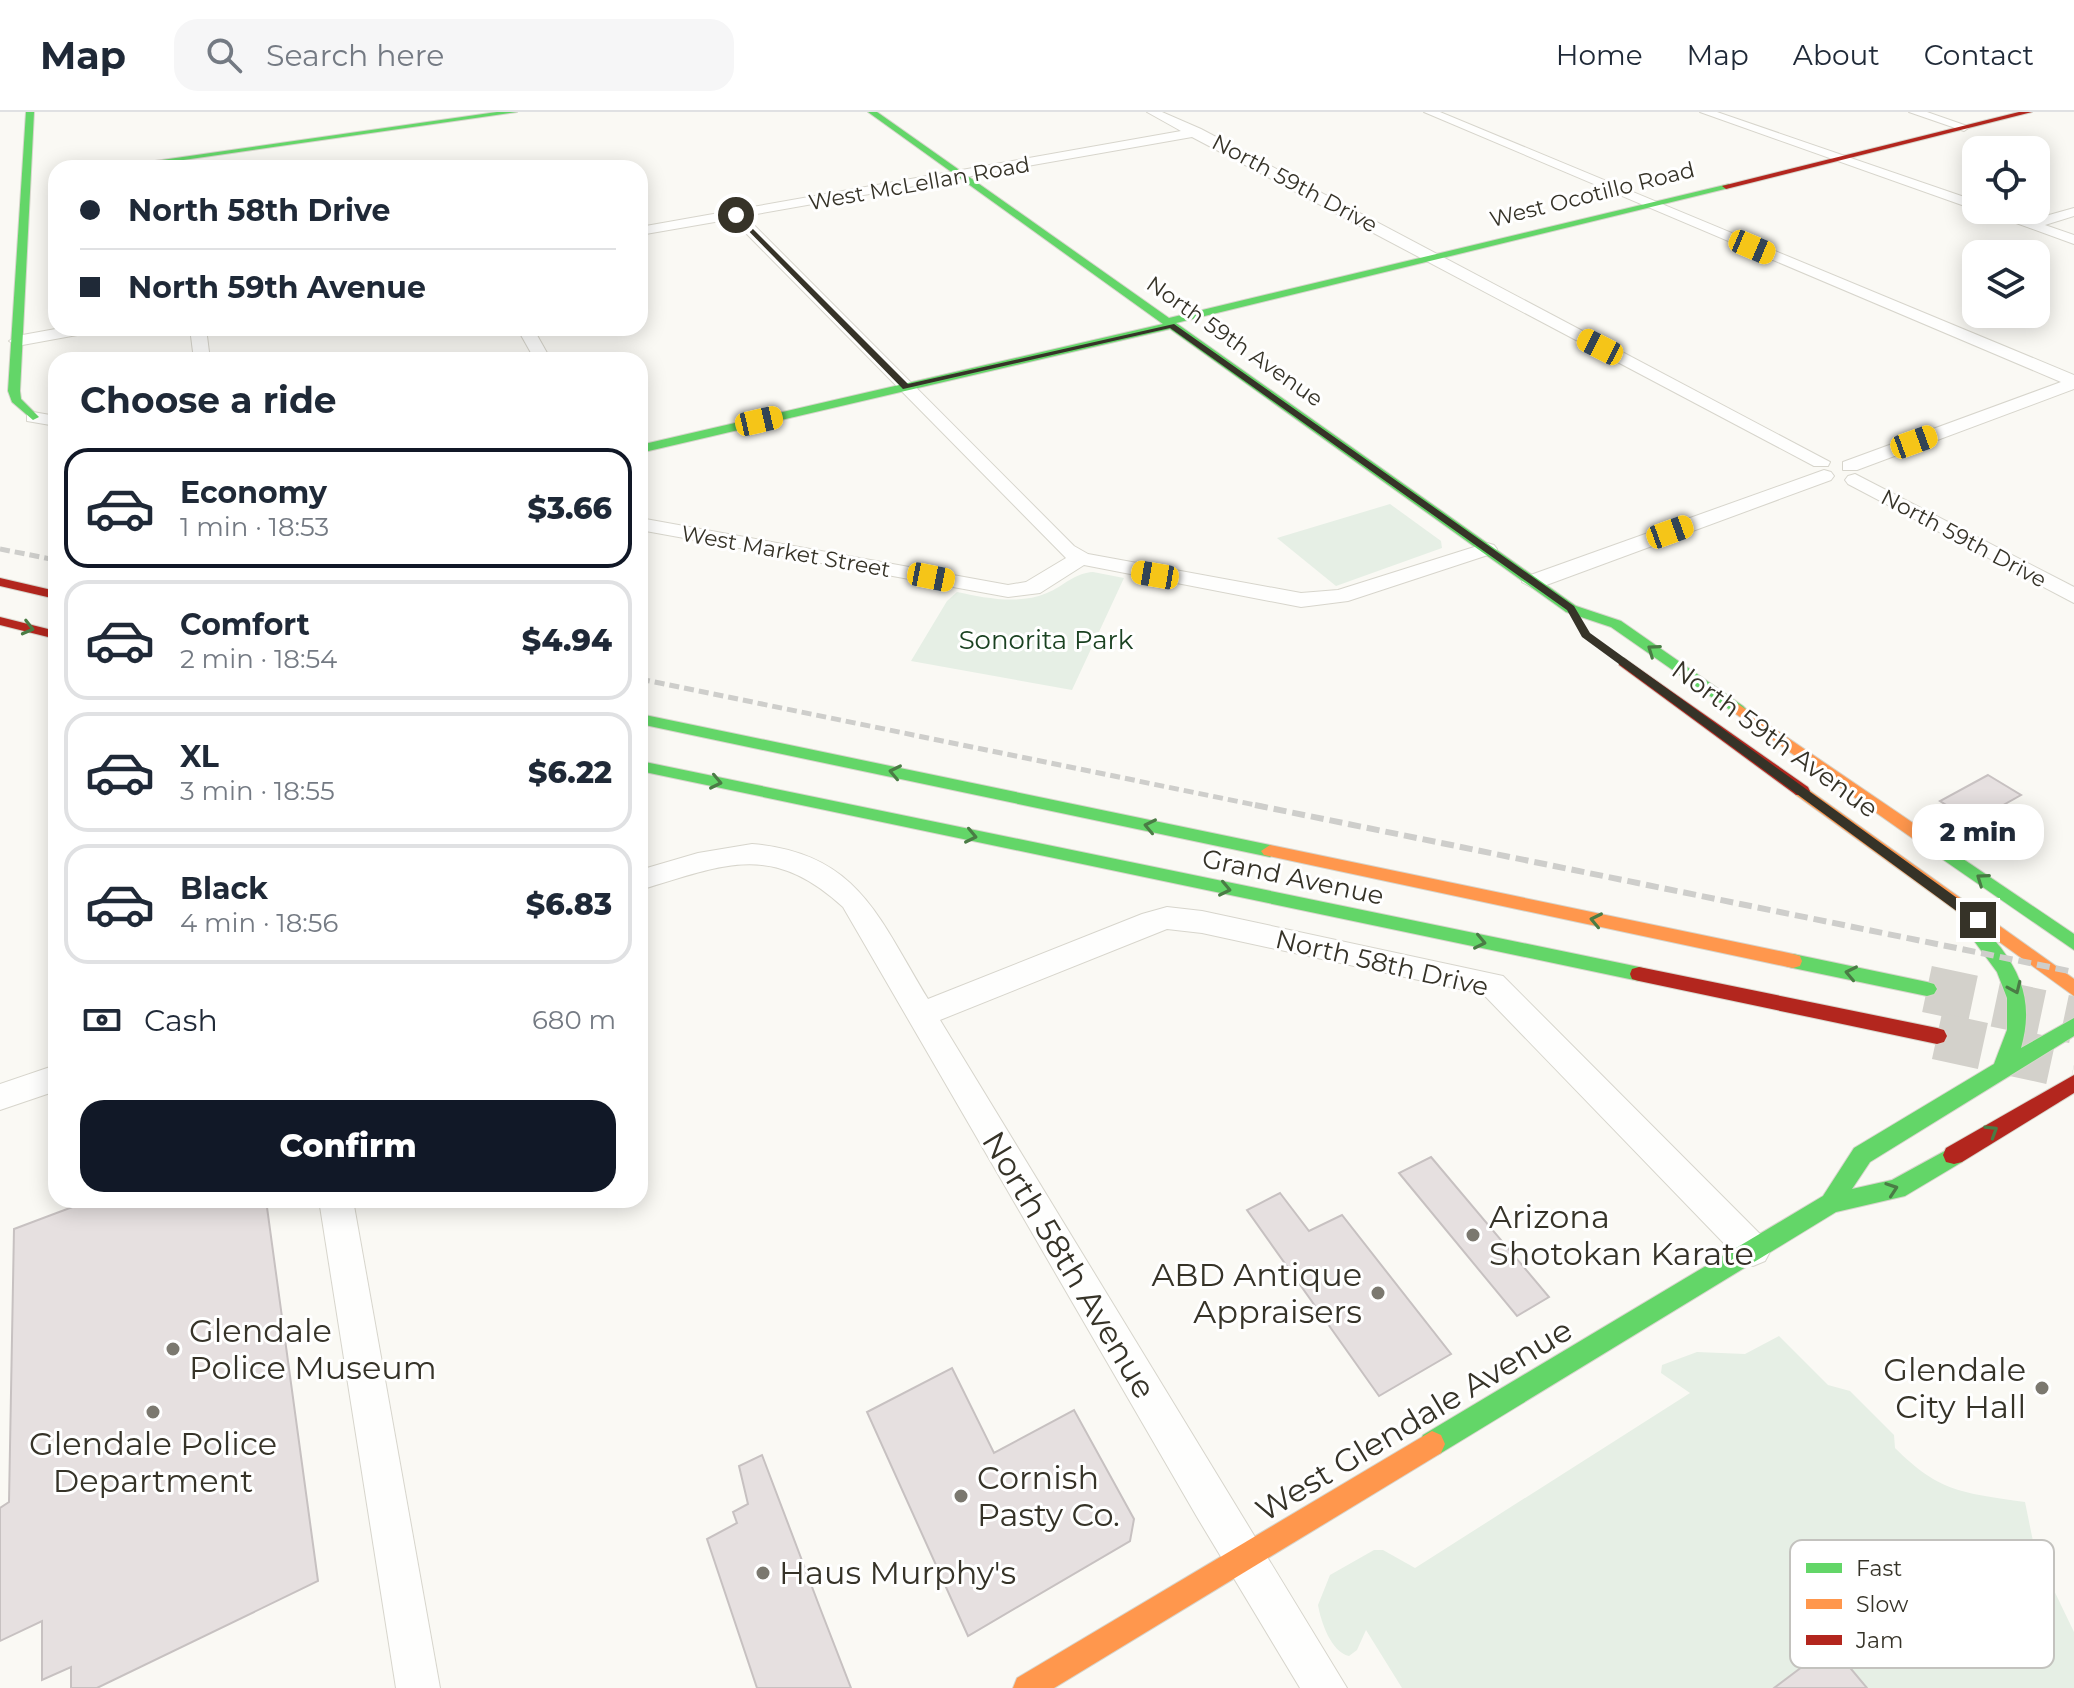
<!DOCTYPE html>
<html lang="en">
<head>
<meta charset="utf-8">
<style>
	:root { --surface:#fff; --page:#f6f6f7; --text:#1f2937; --muted:#747a83; --line:#e0e1e3; --accent:#111827 }
	body { margin:0; font-family:Montserrat,sans-serif; background:var(--page); color:var(--text); height:100vh; display:flex; flex-direction:column; font-size:30px; white-space:nowrap }
	* { box-sizing:border-box; margin:0 }
	p { font-size:26px; color:var(--muted) }
	.icon { flex:none; width:44px; height:44px; fill:none; stroke:currentColor; stroke-width:2; stroke-linecap:round; stroke-linejoin:round }
	.map { position:relative; flex:1; overflow:hidden }
	.details { position:absolute; left:48px; top:240px; width:600px; height:856px; display:flex; flex-direction:column; background:var(--surface); border-radius:24px; box-shadow:0 4px 20px #0003 }
	.details>* { flex:none }
	.banner { position:absolute; left:48px; top:48px; width:600px; height:176px; border-radius:24px; box-shadow:0 4px 20px #0003; display:grid; align-content:center; height:176px; padding:0 32px; background:var(--surface) }
	.buttons { position:absolute; left:1962px; top:24px; display:grid; gap:16px }
	.buttons a { display:grid; place-items:center; width:88px; height:88px; border-radius:16px; background:var(--surface); box-shadow:0 4px 20px #0003; font-size:40px }
	.end { position:absolute; width:36px; height:36px; margin:-18px; border:10px solid #363328; background:#fff; box-shadow:0 0 0 4px #fff }
	.from { border-radius:50% }
	.bubble { position:absolute; height:56px; border-radius:24px; background:var(--surface); box-shadow:0 4px 20px #0003; font-size:26px; font-weight:800; line-height:56px; text-align:center }
	.car { position:absolute; width:24px; height:48px; margin:-24px -12px; border-radius:10px; box-shadow:0 0 6px 2px #0007; background:linear-gradient(#f5c518 24%,#345 0 40%,#f5c518 0 76%,#345 0 86%,#f5c518 0) }
	.banner b { display:flex; align-items:center; gap:28px; height:76px; font-size:30px }
	.banner b+b { border-top:2px solid var(--line) }
	.banner i { width:20px; height:20px; background:var(--text) }
	ul { padding:0; list-style:none }
	li { display:flex; align-items:center; gap:24px; height:120px; margin:0 16px 12px; padding:0 16px; border:4px solid var(--line); border-radius:24px }
	li div { flex:1 }
	li b { display:block; font-size:30px }
	li em { font-style:normal; font-weight:800 }
	li.current { border-color:var(--accent) }
	li>.icon { width:72px; height:72px; stroke-width:1.5 }
	h2 { padding:0 32px; font-size:36px; line-height:96px }
	.pay { display:flex; align-items:center; gap:20px; height:88px; padding:0 32px; font-size:30px }
	.pay p { margin-inline-start:auto }
	.action { display:flex; gap:16px; margin-top:auto; padding:16px 32px }
	.action a { flex:1; height:92px; border-radius:24px; background:var(--accent); color:#fff; font-size:32px; font-weight:800; line-height:92px; text-align:center }
	header { display:flex; align-items:center; gap:48px; box-sizing:border-box; height:112px; padding:0 40px; background:var(--surface); border-bottom:2px solid var(--line) }
	header strong { font-size:38px }
	nav { display:flex; gap:44px; margin-inline-start:auto; font-size:28px }
	.search { width:560px; height:72px; background:var(--page); display:flex; align-items:center; gap:20px; box-sizing:border-box; padding:0 28px; border-radius:24px; color:var(--muted); font-size:30px }
	.map>svg:first-child { display:block }
	.green { fill:#e6efe5 }
	.building { fill:#e6e0e0; stroke:#c7c1c1; stroke-width:2 }
	.lines { fill:none; stroke-linecap:round; stroke-linejoin:round }
	.highway-tunnel { stroke:#d3d1cb; stroke-width:47; stroke-dasharray:47 23; stroke-linecap:butt }
	.street-casing { stroke:#d7d5cc; stroke-width:2 }
	.fast-casing { stroke:#d7d5cc; stroke-width:2 }
	.slow-casing { stroke:#d7d5cc; stroke-width:2 }
	.jam-casing { stroke:#d7d5cc; stroke-width:2 }
	.street { fill:#fefefd; fill-rule:evenodd }
	.fast { fill:#63d668; fill-rule:evenodd }
	.slow { fill:#ff974d; fill-rule:evenodd }
	.jam { fill:#b3261e; fill-rule:evenodd }
	.rail-far1 { stroke:#cececb; stroke-width:5; stroke-dasharray:10 5; stroke-linecap:butt }
	.rail { stroke:#cececb; stroke-width:6; stroke-dasharray:13 6; stroke-linecap:butt }
	.oneway { stroke:#4a7c45 }
	.route { fill:#363328 }
	.poi-dot { fill:#7b786f; stroke:#fff; stroke-width:3 }
	.labels { text-anchor:middle; stroke-width:6; stroke-linejoin:round; paint-order:stroke }
	.far-street-label { font-size:22px; fill:#363328; stroke:#fff }
	.park-label { font-size:26px; fill:#1a4221; stroke:#fff }
	.street-label { font-size:26px; fill:#363328; stroke:#fff }
	.near-poi-label { font-size:32px; fill:#363328; stroke:#fff; text-anchor:start }
	.near-street-label { font-size:32px; fill:#363328; stroke:#fff }
	.key { fill:#fff; stroke:#c3c2be; stroke-width:2 }
	.key-label { font-size:22px; fill:#363328 }
</style>
</head>
<body>
<header>
<strong>Map</strong>
<div class="search"><svg class="icon" aria-label="search" viewBox="0 0 24 24"><circle cx="10" cy="10" r="6"/><path d="M15 15l6 6"/></svg>Search here</div>
<nav><a>Home</a><a>Map</a><a>About</a><a>Contact</a></nav>
</header>
<div class="map">
<svg width="2074" height="1576" viewBox="0 0 2074 1576">
	<rect width="100%" height="100%" fill="#faf9f4"/>
	<g class="green">
		<path d="M1390 392 1441 429 1442 436 1336 474 1277 426Z"/>
		<path d="M1093 460 1124 466 1072 578 911 549 947 489 957 480C985 486 1019 493 1047 481 1064 474 1074 461 1093 460Z"/>
		<path d="M1779 1224 1828 1273 1850 1279 1894 1323 1895 1336C1940 1381 1964 1381 2025 1390L2035 1439 2074 1520V1576H1867L1831 1533 1774 1576H1402L1366 1518 1357 1538 1349 1544C1331 1540 1321 1510 1318 1493L1330 1463 1374 1438H1383L1415 1456 1690 1281 1661 1261 1662 1253 1697 1240 1745 1242Z"/>
	</g>
	<g class="building">
		<path d="M1988 663 2021 683 1973 710 1940 689Z"/>
		<path d="M1431 1045 1549 1185 1517 1204 1399 1061Z"/>
		<path d="M1280 1081 1309 1119 1342 1103 1451 1242 1379 1284 1247 1098Z"/>
		<path d="M91 1088H266L318 1469 97 1576H71V1555L42 1568V1509L0 1529V1396L9 1390 14 1117Z"/>
		<path d="M952 1256 994 1341 1074 1298 1134 1407 1130 1429 968 1524 867 1300Z"/>
		<path d="M762 1343 820 1496 851 1576H757L707 1427 737 1411 733 1400 748 1392 739 1354Z"/>
		<path d="M1831 1533 1867 1576H1774Z"/>
	</g>
	<g class="lines">
		<g class="highway-tunnel">
			<path d="M1927 877 2074 908"/>
			<path d="M1937 924 2074 954"/>
		</g>
		<defs>
			<g id="street">
				<path d="M1147 0H1162L1201 17 1830 350 1828 354H1814L1192 25 745 104 1074 434 1088 442 1301 481 1338 478 1487 431 1494 433 1497 437 1494 441 1348 489 1301 495 1084 453 1040 481 1008 485 640 418V406L1008 473 1026 470 1066 446 732 107 640 123V115L1181 19Z"/>
				<path d="M1424 0H1440L2074 263V277L1857 358H1843V350L2061 270Z"/>
				<path d="M1700 0H1717L1976 89V98Z"/>
				<path d="M1909 0H1927L1970 15 1964 19Z"/>
				<path d="M2074 96V104L2045 113 2074 123V132L1980 98H2000L2031 108Z"/>
				<path d="M61 216H96L88 221 17 234 9 229 17 224Z"/>
				<path d="M190 216H206L210 248H194Z"/>
				<path d="M517 216H533L551 248H535Z"/>
				<path d="M33 300 56 304V314L27 309V301Z"/>
				<path d="M1824 358 1831 360 1834 364 1831 368 1541 475 1533 476 1522 470 1525 465Z"/>
				<path d="M1855 362 2074 475V491L1848 372 1845 368 1848 364Z"/>
				<path d="M752 732C859 741 879 807 928 887L1142 802 1167 795 1202 799 1503 864 1765 1127 1771 1138 1765 1149 1753 1154 1741 1149 1483 882 1202 821 1167 817 940 908 1347 1576H1300L1197 1405 843 795C771 729 724 753 640 778V758L698 741Z"/>
				<path d="M56 953V979L0 998V972Z"/>
				<path d="M319 1088H353L440 1576H396Z"/>
			</g>
			<g id="fast">
				<path d="M26 0H34L20 279 21 287 39 305 33 308 12 290 8 279Z"/>
				<path d="M497 0H517L128 56H106Z"/>
				<path d="M868 0H877L1169 206 1729 72V76L1176 211 1576 494 1621 509 1743 594 1746 597 1743 600H1733L1611 515 1566 500 1170 217 640 341V333L1163 212Z"/>
				<path d="M640 602 1270 733 1279 739 1270 745 640 612Z"/>
				<path d="M640 649 1639 855 1646 857 1648 862 1646 867 1639 869 640 659Z"/>
				<path d="M1938 730 2074 822V838L1932 740 1929 736Z"/>
				<path d="M1978 815C1988 818 1994 828 2001 836 2025 868 2032 897 2021 936L2074 906V924L1870 1050 1852 1077 1892 1068 1954 1034 1962 1036 1965 1043 1962 1050 1905 1084 1836 1100 1441 1341 1432 1345 1423 1341 1419 1332 1423 1323 1823 1084 1854 1036 1994 952 2007 918V886L1997 860 1969 822 1971 817Z"/>
				<path d="M1793 842 1927 870 1934 872 1937 877 1934 882 1927 884 1793 856 1786 854 1784 849 1786 844Z"/>
			</g>
			<g id="slow">
				<path d="M1738 592 1944 732 1947 736 1944 740H1932L1733 600 1730 597Z"/>
				<path d="M1802 673 2074 867V884L1796 683 1794 679Z"/>
				<path d="M1270 733 1793 842 1800 844 1802 849 1800 854 1793 856 1264 743 1261 739Z"/>
				<path d="M1432 1319 1441 1323 1445 1332 1441 1341 1054 1576H1013L1017 1566Z"/>
			</g>
			<g id="jam">
				<path d="M2019 0H2032L1726 77 1722 74Z"/>
				<path d="M0 466 56 479V487L0 474Z"/>
				<path d="M0 505 56 519V527L0 513Z"/>
				<path d="M1624 546 1808 675 1810 679 1808 683H1796L1619 553V547Z"/>
				<path d="M1639 855 1937 916 1944 918 1947 924 1944 930 1937 932 1639 869 1632 867 1630 862 1632 857Z"/>
				<path d="M2074 963V981L1962 1050 1954 1052 1946 1050 1943 1043 1946 1036Z"/>
			</g>
		</defs>
		<use href="#street" class="street-casing"/>
		<use href="#fast" class="fast-casing"/>
		<use href="#slow" class="slow-casing"/>
		<use href="#jam" class="jam-casing"/>
		<use href="#street" class="street"/>
		<use href="#fast" class="fast"/>
		<use href="#slow" class="slow"/>
		<use href="#jam" class="jam"/>
		<g class="rail-far1">
			<path d="M0 437 56 448"/>
			<path d="M640 567 1265 695"/>
		</g>
		<path class="rail" d="M1255 693 2074 860"/>
	</g>
	<defs><path id="oneway-chevron" d="M-2-3.5L2.5 0L-2 3.5" fill="none" stroke-width="1.6" stroke-linecap="round" stroke-linejoin="round" transform="scale(2)"/></defs>
	<g class="oneway">
		<use href="#oneway-chevron" transform="translate(28 516) rotate(14)"/>
		<use href="#oneway-chevron" transform="translate(1653 538) rotate(-145)"/>
		<use href="#oneway-chevron" transform="translate(895 660) rotate(-168)"/>
		<use href="#oneway-chevron" transform="translate(716 670) rotate(12)"/>
		<use href="#oneway-chevron" transform="translate(1150 714) rotate(-168)"/>
		<use href="#oneway-chevron" transform="translate(971 724) rotate(12)"/>
		<use href="#oneway-chevron" transform="translate(1982 767) rotate(-145)"/>
		<use href="#oneway-chevron" transform="translate(1225 777) rotate(12)"/>
		<use href="#oneway-chevron" transform="translate(1596 808) rotate(-168)"/>
		<use href="#oneway-chevron" transform="translate(1480 830) rotate(12)"/>
		<use href="#oneway-chevron" transform="translate(1851 861) rotate(-168)"/>
		<use href="#oneway-chevron" transform="translate(2015 876) rotate(66)"/>
		<use href="#oneway-chevron" transform="translate(1992 1019) rotate(-32)"/>
		<use href="#oneway-chevron" transform="translate(1892 1077) rotate(-19)"/>
	</g>
	<path class="route" d="M738 102 908 272 1174 212 1574 494 1590 521 1982 804V811H1973L1582 525 1567 498 1170 216 903 277 733 103Z"/>
	<g class="poi-dot">
		<circle cx="1473" cy="1123" r="8"/>
		<circle cx="1378" cy="1181" r="8"/>
		<circle cx="173" cy="1237" r="8"/>
		<circle cx="2042" cy="1276" r="8"/>
		<circle cx="153" cy="1300" r="8"/>
		<circle cx="961" cy="1384" r="8"/>
		<circle cx="763" cy="1461" r="8"/>
	</g>
	<g class="labels">
		<g class="far-street-label">
			<text transform="translate(919 71) rotate(-10)" y="8">West McLellan Road</text>
			<text transform="translate(1295 71) rotate(28)" y="8">North 59th Drive</text>
			<text transform="translate(1592 82) rotate(-14)" y="8">West Ocotillo Road</text>
			<text transform="translate(1235 229) rotate(35)" y="8">North 59th Avenue</text>
			<text transform="translate(1964 426) rotate(28)" y="8">North 59th Drive</text>
			<text transform="translate(786 439) rotate(10)" y="8">West Market Street</text>
		</g>
		<g class="park-label">
			<text x="1046" y="537">Sonorita Park</text>
		</g>
		<g class="street-label">
			<text transform="translate(1775 627) rotate(36)" y="9">North 59th Avenue</text>
			<text transform="translate(1293 765) rotate(12)" y="9">Grand Avenue</text>
			<text transform="translate(1382 851) rotate(13)" y="9">North 58th Drive</text>
		</g>
		<g class="near-poi-label">
			<text x="1489" y="1116">Arizona<tspan x="1489" dy="37">Shotokan Karate</tspan></text>
			<text x="1362" y="1174" text-anchor="end">ABD Antique<tspan x="1362" dy="37">Appraisers</tspan></text>
			<text x="189" y="1230">Glendale<tspan x="189" dy="37">Police Museum</tspan></text>
			<text x="2026" y="1269" text-anchor="end">Glendale<tspan x="2026" dy="37">City Hall</tspan></text>
			<text x="153" y="1343" text-anchor="middle">Glendale Police<tspan x="153" dy="37">Department</tspan></text>
			<text x="977" y="1377">Cornish<tspan x="977" dy="37">Pasty Co.</tspan></text>
			<text x="779" y="1472">Haus Murphy's</text>
		</g>
		<g class="near-street-label">
			<text transform="translate(1069 1153) rotate(59)" y="11">North 58th Avenue</text>
			<text transform="translate(1414 1308) rotate(-31)" y="11">West Glendale Avenue</text>
		</g>
	</g>
	<rect x="1790" y="1428" width="264" height="128" rx="12" class="key"/>
	<rect x="1806" y="1451" width="36" height="10" fill="#63d668"/>
	<rect x="1806" y="1487" width="36" height="10" fill="#ff974d"/>
	<rect x="1806" y="1523" width="36" height="10" fill="#b3261e"/>
	<g class="key-label">
		<text x="1856" y="1464">Fast</text>
		<text x="1856" y="1500">Slow</text>
		<text x="1856" y="1536">Jam</text>
	</g>
</svg>
<div class="buttons">
<a><svg class="icon" aria-label="locate" viewBox="0 0 24 24"><circle cx="12" cy="12" r="6"/><path d="M12 2v4M12 18v4M2 12h4M18 12h4"/></svg></a>
<a><svg class="icon" aria-label="layers" viewBox="0 0 24 24"><path d="M12 4l9 5-9 5-9-5zM3 14l9 5 9-5"/></svg></a>
</div>
<i class="end from" style="left:736px;top:103px"></i>
<i class="end" style="left:1978px;top:808px"></i>
<div class="bubble" style="left:1912px;top:692px;width:132px">2 min</div>
<i class="car" style="left:1752px;top:135px;rotate:113deg"></i>
<i class="car" style="left:1600px;top:235px;rotate:297deg"></i>
<i class="car" style="left:759px;top:309px;rotate:77deg"></i>
<i class="car" style="left:1914px;top:330px;rotate:70deg"></i>
<i class="car" style="left:1670px;top:420px;rotate:70deg"></i>
<i class="car" style="left:1155px;top:463px;rotate:280deg"></i>
<i class="car" style="left:931px;top:465px;rotate:101deg"></i>
<div class="banner">
<b><i class="from"></i>North 58th Drive</b>
<b><i></i>North 59th Avenue</b>
</div>
<section class="details">
<h2>Choose a ride</h2>
<ul>
<li class="current"><svg class="icon" aria-label="car" viewBox="0 0 24 24"><path d="M5 17H2v-5l4-1 3-4h7l3 4 3 1v5h-3M9 17h6M6 11h13"/><circle cx="7" cy="17" r="2"/><circle cx="17" cy="17" r="2"/></svg><div><b>Economy</b><p>1 min · 18:53</p></div><em>$3.66</em></li>
<li><svg class="icon" aria-label="car" viewBox="0 0 24 24"><path d="M5 17H2v-5l4-1 3-4h7l3 4 3 1v5h-3M9 17h6M6 11h13"/><circle cx="7" cy="17" r="2"/><circle cx="17" cy="17" r="2"/></svg><div><b>Comfort</b><p>2 min · 18:54</p></div><em>$4.94</em></li>
<li><svg class="icon" aria-label="car" viewBox="0 0 24 24"><path d="M5 17H2v-5l4-1 3-4h7l3 4 3 1v5h-3M9 17h6M6 11h13"/><circle cx="7" cy="17" r="2"/><circle cx="17" cy="17" r="2"/></svg><div><b>XL</b><p>3 min · 18:55</p></div><em>$6.22</em></li>
<li><svg class="icon" aria-label="car" viewBox="0 0 24 24"><path d="M5 17H2v-5l4-1 3-4h7l3 4 3 1v5h-3M9 17h6M6 11h13"/><circle cx="7" cy="17" r="2"/><circle cx="17" cy="17" r="2"/></svg><div><b>Black</b><p>4 min · 18:56</p></div><em>$6.83</em></li>
</ul>
<div class="pay"><svg class="icon" aria-label="cash" viewBox="0 0 24 24"><path d="M3 7h18v10H3z"/><circle cx="12" cy="12" r="2"/></svg>Cash<p>680 m</p></div>
<div class="action"><a>Confirm</a></div>
</section>
</div>
</body>
</html>
